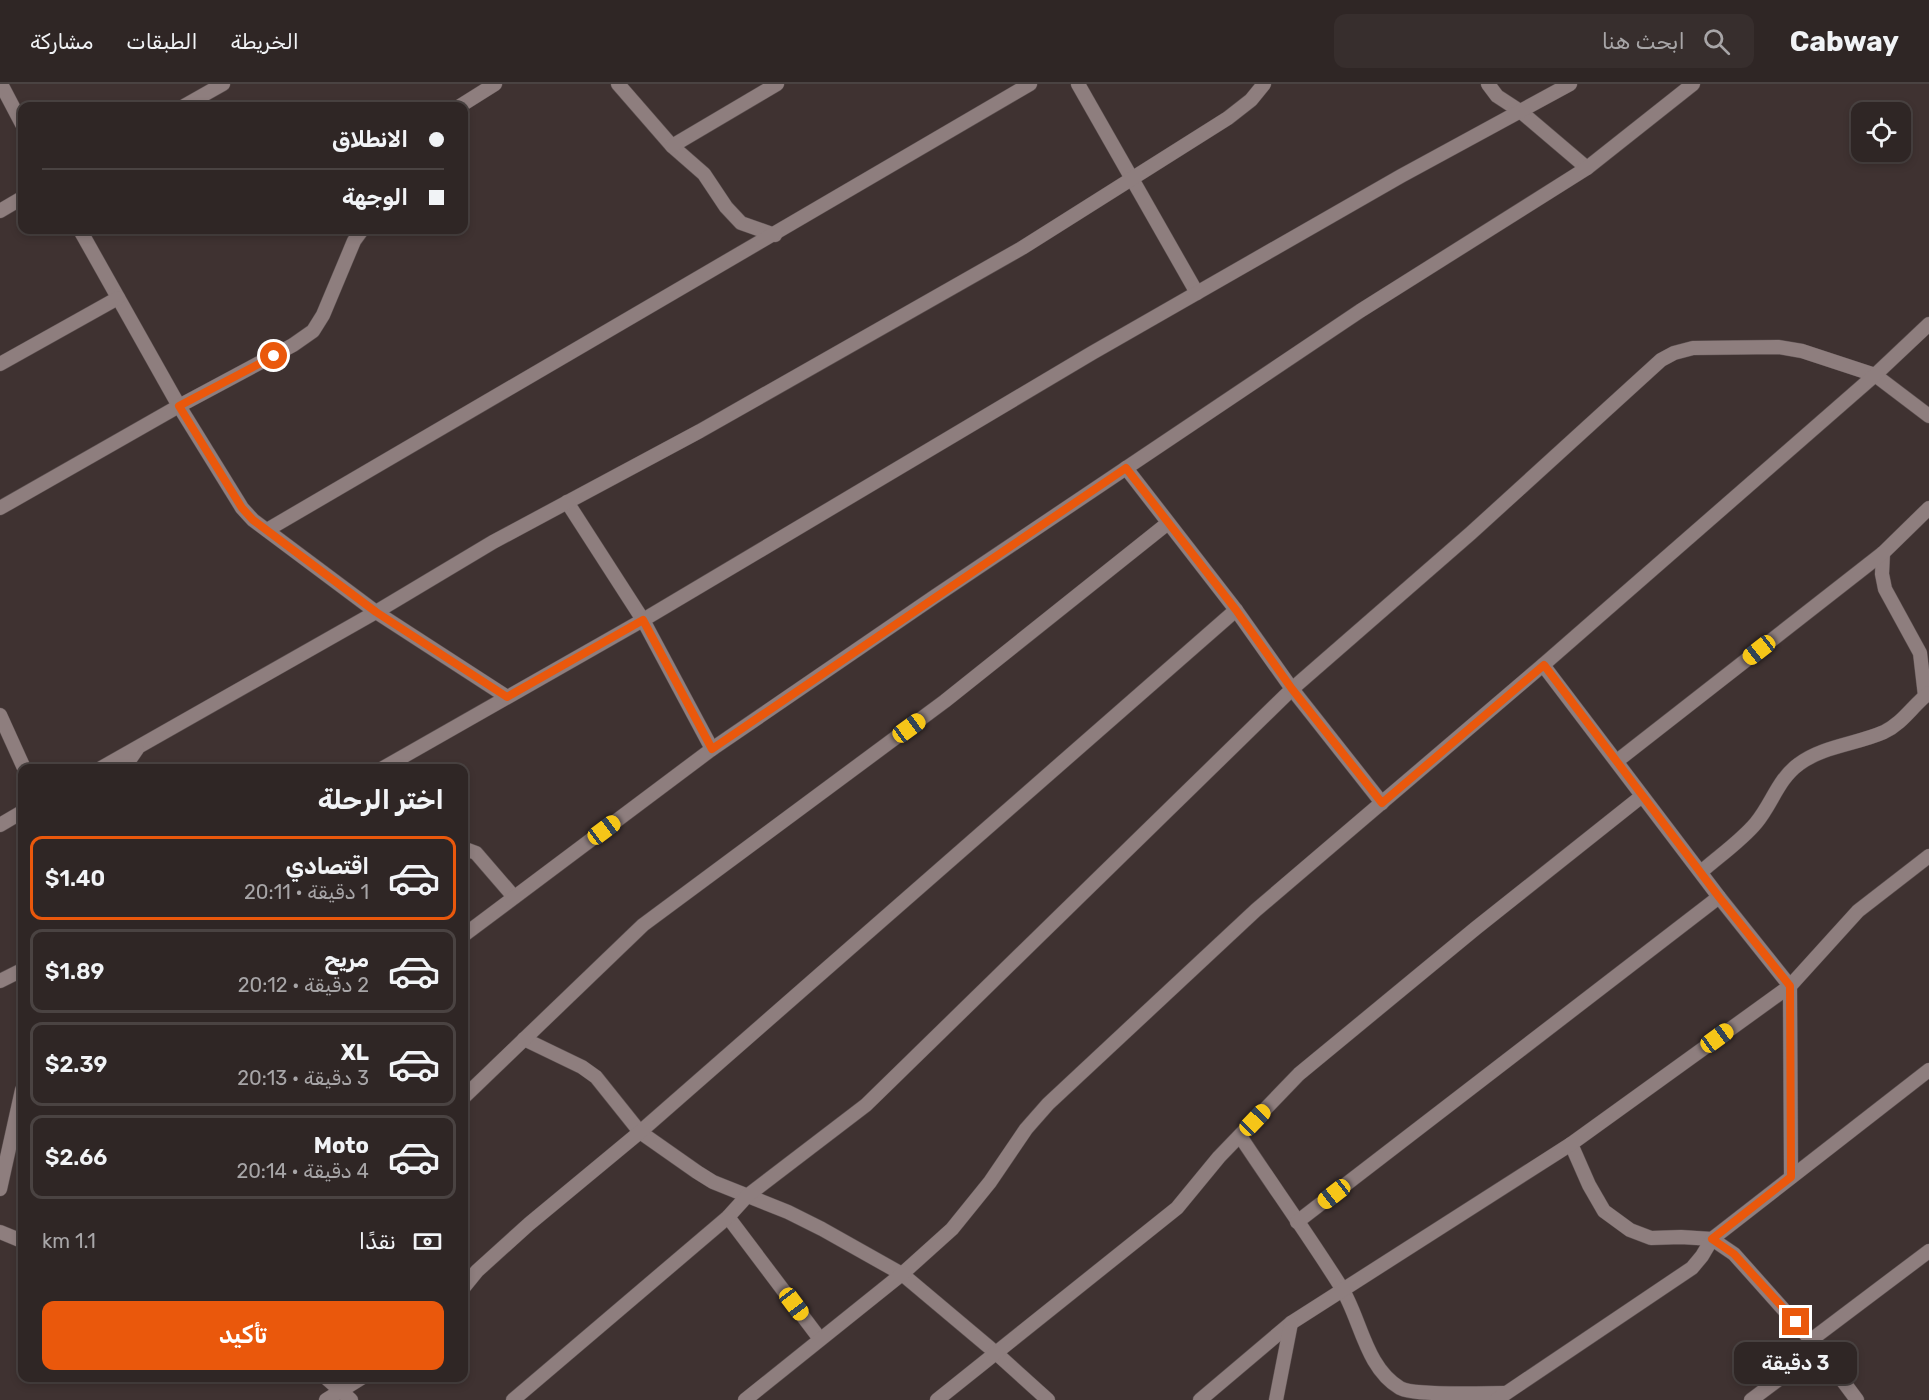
<!DOCTYPE html>
<html lang="ar">
<head>
<meta charset="utf-8">
<style>
	:root { --surface:#2f2625; --page:#372e2d; --text:#f1f3f6; --muted:#a7a5a7; --line:#4a4342; --accent:#ea580c }
	body { margin:0; font-family:Rubik,Vazirmatn,sans-serif; background:var(--page); color:var(--text); direction:rtl; height:100vh; display:flex; flex-direction:column; font-size:22px; white-space:nowrap }
	* { box-sizing:border-box; margin:0 }
	p { font-size:20px; color:var(--muted) }
	.icon { flex:none; width:33px; height:33px; fill:none; stroke:currentColor; stroke-width:2; stroke-linecap:round; stroke-linejoin:round }
	.map { position:relative; flex:1; overflow:hidden; direction:ltr }
	.sheet { position:absolute; left:18px; top:680px; width:450px; height:618px; display:flex; flex-direction:column; background:var(--surface); border-radius:12px; box-shadow:0 3px 9px #0003,0 0 0 2px var(--line); direction:rtl }
	.sheet>* { flex:none }
	.top-card { position:absolute; left:18px; top:18px; width:450px; height:132px; border-radius:12px; box-shadow:0 3px 9px #0003,0 0 0 2px var(--line); direction:rtl; display:grid; align-content:center; height:132px; padding:0 24px; background:var(--surface) }
	.fabs { position:absolute; left:1851px; top:18px; display:grid; gap:12px }
	.fabs a { display:grid; place-items:center; width:60px; height:60px; border-radius:12px; background:var(--surface); box-shadow:0 3px 9px #0003,0 0 0 2px var(--line); font-size:30px }
	.end { position:absolute; width:27px; height:27px; margin:-14px; border:8px solid #ea580c; background:#fff; box-shadow:0 0 0 3px #fff }
	.from { border-radius:50% }
	.bubble { position:absolute; height:42px; border-radius:12px; background:var(--surface); box-shadow:0 3px 9px #0003,0 0 0 2px var(--line); font-size:20px; font-weight:600; line-height:42px; text-align:center; direction:rtl }
	.car { position:absolute; width:18px; height:36px; margin:-18px -9px; border-radius:8px; box-shadow:0 0 4px 2px #0007; background:linear-gradient(#f5c518 24%,#345 0 40%,#f5c518 0 76%,#345 0 86%,#f5c518 0) }
	.top-card b { display:flex; align-items:center; gap:21px; height:57px; font-size:22px }
	.top-card b+b { border-top:2px solid var(--line) }
	.top-card i { width:15px; height:15px; background:var(--text) }
	ul { padding:0; list-style:none }
	li { display:flex; align-items:center; gap:18px; height:84px; margin:0 12px 9px; padding:0 12px; border:3px solid var(--line); border-radius:12px }
	li div { flex:1 }
	li b { display:block; font-size:22px }
	li em { font-style:normal; font-weight:600 }
	li.current { border-color:var(--accent) }
	li>.icon { width:54px; height:54px; stroke-width:1.5 }
	h2 { padding:0 24px; font-size:27px; line-height:72px }
	.pay { display:flex; align-items:center; gap:15px; height:66px; padding:0 24px; font-size:22px }
	.pay p { margin-inline-start:auto }
	.cta { display:flex; gap:12px; margin-top:auto; padding:12px 24px }
	.cta a { flex:1; height:69px; border-radius:12px; background:var(--accent); color:#fff; font-size:24px; font-weight:600; line-height:69px; text-align:center }
	header { display:flex; align-items:center; gap:36px; box-sizing:border-box; height:84px; padding:0 30px; background:var(--surface); border-bottom:2px solid var(--line) }
	header strong { font-size:28px }
	nav { display:flex; gap:33px; margin-inline-start:auto; font-size:21px }
	.search { width:420px; height:54px; background:var(--page); display:flex; align-items:center; gap:15px; box-sizing:border-box; padding:0 21px; border-radius:12px; color:var(--muted); font-size:22px }
	.map>svg:first-child { display:block }
	.lines { fill:none; stroke-linecap:round; stroke-linejoin:round }
	.minor-casing { stroke:#5c5050; stroke-width:15 }
	.minor { stroke:#8e7e7e; stroke-width:14 }
	.route { stroke:#ea580c; stroke-width:8 }
</style>
</head>
<body>
<header>
<strong>Cabway</strong>
<div class="search"><svg class="icon" aria-label="search" viewBox="0 0 24 24"><circle cx="10" cy="10" r="6"/><path d="M15 15l6 6"/></svg>ابحث هنا</div>
<nav><a>الخريطة</a><a>الطبقات</a><a>مشاركة</a></nav>
</header>
<div class="map">
<svg width="1929" height="1316" viewBox="0 0 1929 1316">
	<rect width="100%" height="100%" fill="#3f3231"/>
	<g class="lines">
		<defs>
			<g id="minor">
				<path d="M1 0 22 40"/>
				<path d="M618 0 672 62 704 90 726 123 741 139 775 151"/>
				<path d="M1078 0 1197 209"/>
				<path d="M1488 0 1497 12 1520 27 1587 84"/>
				<path d="M184 22 223 0"/>
				<path d="M460 22 495 0"/>
				<path d="M672 62 777 0"/>
				<path d="M0 127 22 114"/>
				<path d="M80 146 179 322 242 424 253 436 376 528 507 613"/>
				<path d="M0 280 118 214"/>
				<path d="M1126 384 1236 526 1292 605 1382 719"/>
				<path d="M567 418 643 536 712 665"/>
				<path d="M0 424 179 322 293 261 313 247 323 231 354 157 362 146"/>
				<path d="M267 446 1030 0"/>
				<path d="M1883 469 1882 490 1885 505 1920 569 1925 612"/>
				<path d="M1543 581 1719 813 1790 902 1791 1093"/>
				<path d="M0 631 24 684"/>
				<path d="M1617 677 1883 469 1929 424"/>
				<path d="M101 684 376 528 493 458 700 347 1022 164 1228 34 1251 16 1264 0"/>
				<path d="M124 684 137 665"/>
				<path d="M383 684 643 536 1092 269 1401 92 1570 0"/>
				<path d="M0 741 22 728"/>
				<path d="M464 767 468 766 476 769 514 813"/>
				<path d="M1701 788C1719 772 1741 757 1756 739 1772 720 1778 695 1799 680 1823 662 1857 660 1884 648 1903 639 1913 621 1929 609"/>
				<path d="M464 851 712 665 934 513 1360 227 1587 84 1693 0"/>
				<path d="M0 897 22 886"/>
				<path d="M524 955 582 983 596 993 640 1048 697 1088 713 1098 788 1128 822 1145 902 1190 996 1269 1048 1316"/>
				<path d="M464 1013 643 841 945 617 1168 439"/>
				<path d="M1240 1052C1273 1102 1309 1152 1341 1203 1361 1235 1365 1283 1400 1304 1414 1312 1484 1309 1504 1309"/>
				<path d="M1571 1060 1589 1101 1604 1127 1630 1146 1651 1154 1681 1153 1712 1155 1734 1170 1819 1265 1857 1316"/>
				<path d="M0 1105 22 1006"/>
				<path d="M728 1133 820 1255"/>
				<path d="M1297 1138 1719 813"/>
				<path d="M0 1148 22 1157"/>
				<path d="M464 1203 477 1187 529 1140 640 1048 1236 526"/>
				<path d="M1811 1256 1929 1167"/>
				<path d="M325 1293 351 1316"/>
				<path d="M326 1316 363 1293"/>
				<path d="M513 1316 728 1133 747 1112 866 1021 1292 605 1471 449 1661 276 1674 269 1693 264 1778 263 1802 267 1875 291 1929 332"/>
				<path d="M745 1316 902 1190 952 1145 990 1098 1026 1045 1048 1020 1256 826 1543 581 1875 291 1929 240"/>
				<path d="M937 1316 1177 1124 1219 1073 1299 990 1476 844 1642 712"/>
				<path d="M1200 1316 1291 1239 1571 1060 1790 902 1858 827 1929 772"/>
				<path d="M1276 1316 1291 1239"/>
				<path d="M1496 1316 1692 1184 1702 1172 1712 1155 1929 986"/>
				<path d="M1751 1316 1819 1265"/>
			</g>
		</defs>
		<use href="#minor" class="minor-casing"/>
		<use href="#minor" class="minor"/>
	</g>
	<g class="lines">
		<path class="route" d="M274 272 179 322 242 424 253 436 376 528 507 613 643 536 712 665 1126 384 1236 526 1292 605 1382 719 1544 581 1719 813 1790 902 1791 1093 1712 1155 1734 1170 1796 1238"/>
	</g>
</svg>
<div class="fabs">
<a><svg class="icon" aria-label="locate" viewBox="0 0 24 24"><circle cx="12" cy="12" r="6"/><path d="M12 2v4M12 18v4M2 12h4M18 12h4"/></svg></a>
</div>
<i class="end from" style="left:274px;top:272px"></i>
<i class="end" style="left:1796px;top:1238px"></i>
<div class="bubble" style="left:1734px;top:1258px;width:123px">3 دقيقة</div>
<i class="car" style="left:1759px;top:566px;rotate:232deg"></i>
<i class="car" style="left:909px;top:644px;rotate:54deg"></i>
<i class="car" style="left:604px;top:746px;rotate:53deg"></i>
<i class="car" style="left:1717px;top:954px;rotate:54deg"></i>
<i class="car" style="left:1255px;top:1036px;rotate:44deg"></i>
<i class="car" style="left:1334px;top:1110px;rotate:232deg"></i>
<i class="car" style="left:794px;top:1220px;rotate:143deg"></i>
<div class="top-card">
<b><i class="from"></i>الانطلاق</b>
<b><i></i>الوجهة</b>
</div>
<section class="sheet">
<h2>اختر الرحلة</h2>
<ul>
<li class="current"><svg class="icon" aria-label="car" viewBox="0 0 24 24"><path d="M5 17H2v-5l4-1 3-4h7l3 4 3 1v5h-3M9 17h6M6 11h13"/><circle cx="7" cy="17" r="2"/><circle cx="17" cy="17" r="2"/></svg><div><b>اقتصادي</b><p>1 دقيقة · 20:11</p></div><em>$1.40</em></li>
<li><svg class="icon" aria-label="car" viewBox="0 0 24 24"><path d="M5 17H2v-5l4-1 3-4h7l3 4 3 1v5h-3M9 17h6M6 11h13"/><circle cx="7" cy="17" r="2"/><circle cx="17" cy="17" r="2"/></svg><div><b>مريح</b><p>2 دقيقة · 20:12</p></div><em>$1.89</em></li>
<li><svg class="icon" aria-label="car" viewBox="0 0 24 24"><path d="M5 17H2v-5l4-1 3-4h7l3 4 3 1v5h-3M9 17h6M6 11h13"/><circle cx="7" cy="17" r="2"/><circle cx="17" cy="17" r="2"/></svg><div><b>XL</b><p>3 دقيقة · 20:13</p></div><em>$2.39</em></li>
<li><svg class="icon" aria-label="car" viewBox="0 0 24 24"><path d="M5 17H2v-5l4-1 3-4h7l3 4 3 1v5h-3M9 17h6M6 11h13"/><circle cx="7" cy="17" r="2"/><circle cx="17" cy="17" r="2"/></svg><div><b>Moto</b><p>4 دقيقة · 20:14</p></div><em>$2.66</em></li>
</ul>
<div class="pay"><svg class="icon" aria-label="cash" viewBox="0 0 24 24"><path d="M3 7h18v10H3z"/><circle cx="12" cy="12" r="2"/></svg>نقدًا<p>1.1 km</p></div>
<div class="cta"><a>تأكيد</a></div>
</section>
</div>
</body>
</html>
